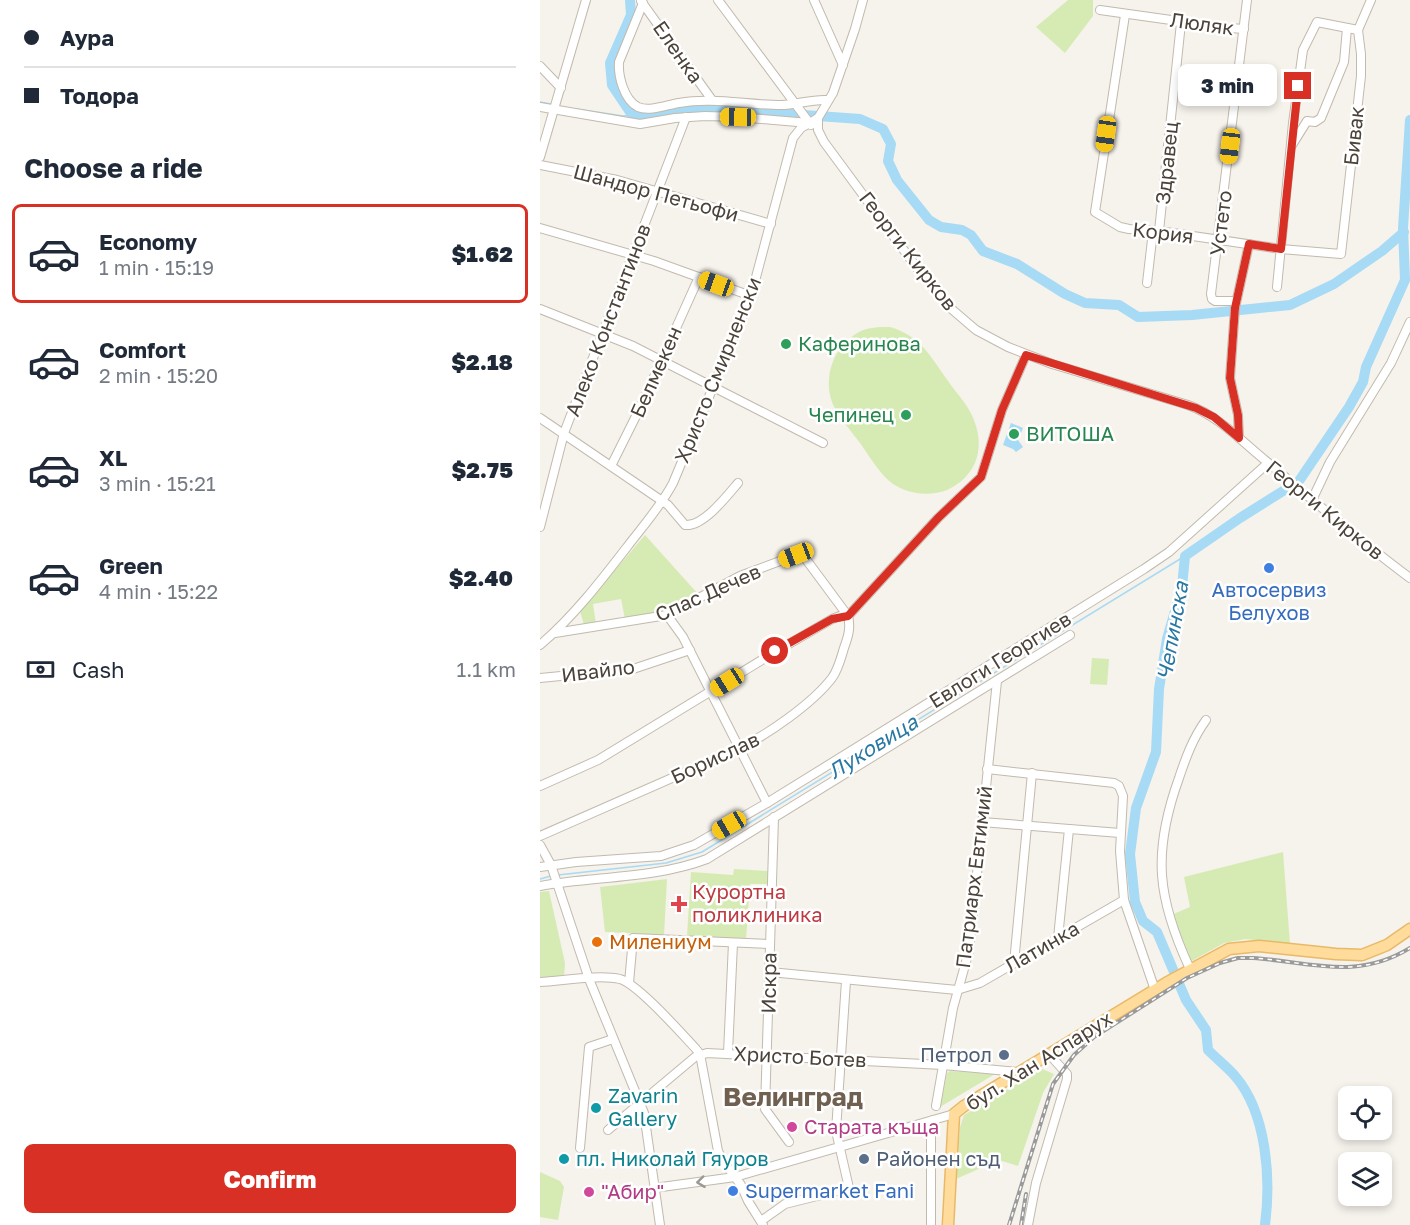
<!DOCTYPE html>
<html lang="en">
<head>
<meta charset="utf-8">
<style>
	:root { --surface:#fff; --page:#f6f6f7; --text:#1f2937; --muted:#747a83; --line:#e0e1e3; --accent:#d93025 }
	body { margin:0; font-family:"Golos Text",sans-serif; background:var(--page); color:var(--text); height:100vh; display:flex; flex-direction:column; font-size:22px; white-space:nowrap }
	* { box-sizing:border-box; margin:0 }
	p { font-size:20px; color:var(--muted) }
	.icon { flex:none; width:33px; height:33px; fill:none; stroke:currentColor; stroke-width:2; stroke-linecap:round; stroke-linejoin:round }
	.map { position:relative; flex:1; overflow:hidden }
	.side { display:flex; flex-direction:column; background:var(--surface); width:540px }
	.side>* { flex:none }
	.guide { display:grid; align-content:center; height:132px; padding:0 24px; background:var(--surface) }
	.tools { position:absolute; left:798px; top:1086px; display:grid; gap:12px }
	.tools a { display:grid; place-items:center; width:54px; height:54px; border-radius:9px; background:var(--surface); box-shadow:0 3px 9px #0003; font-size:30px }
	.end { position:absolute; width:27px; height:27px; margin:-14px; border:8px solid #d93025; background:#fff; box-shadow:0 0 0 3px #fff }
	.from { border-radius:50% }
	.bubble { position:absolute; height:42px; border-radius:9px; background:var(--surface); box-shadow:0 3px 9px #0003; font-size:20px; font-weight:800; line-height:42px; text-align:center }
	.car { position:absolute; width:18px; height:36px; margin:-18px -9px; border-radius:8px; box-shadow:0 0 4px 2px #0007; background:linear-gradient(#f5c518 24%,#345 0 40%,#f5c518 0 76%,#345 0 86%,#f5c518 0) }
	.guide b { display:flex; align-items:center; gap:21px; height:57px; font-size:22px }
	.guide b+b { border-top:2px solid var(--line) }
	.guide i { width:15px; height:15px; background:var(--text) }
	ul { padding:0; list-style:none }
	li { display:flex; align-items:center; gap:18px; height:99px; margin:0 12px 9px; padding:0 12px; border:3px solid transparent; border-radius:9px }
	li div { flex:1 }
	li b { display:block; font-size:22px }
	li em { font-style:normal; font-weight:800 }
	li.selected { border-color:var(--accent) }
	li>.icon { width:54px; height:54px; stroke-width:1.5 }
	h2 { padding:0 24px; font-size:27px; line-height:72px }
	.pay { display:flex; align-items:center; gap:15px; height:66px; padding:0 24px; font-size:22px }
	.pay p { margin-inline-start:auto }
	.cta { display:flex; gap:12px; margin-top:auto; padding:12px 24px }
	.cta a { flex:1; height:69px; border-radius:9px; background:var(--accent); color:#fff; font-size:24px; font-weight:800; line-height:69px; text-align:center }
	main { display:flex; flex:1; min-height:0 }
	.map>svg:first-child { display:block }
	.green { fill:#d6ebb4 }
	.water { fill:#a7daf4 }
	.lines { fill:none; stroke-linecap:round; stroke-linejoin:round }
	.stream { stroke:#a7daf4; stroke-width:1.5 }
	.river { stroke:#a7daf4; stroke-width:10 }
	.minor-casing { stroke:#c2baad; stroke-width:10 }
	.major-casing { stroke:#e9b967; stroke-width:13 }
	.minor { stroke:#fff; stroke-width:8 }
	.major { stroke:#ffdc9c; stroke-width:10 }
	.rail-casing { stroke:#9a9a9a; stroke-width:4 }
	.rail { stroke:#fff; stroke-width:1.5; stroke-dasharray:4.5; stroke-linecap:butt }
	.oneway { stroke:#9c9892 }
	.route { stroke:#d93025; stroke-width:8 }
	.leisure-dot { fill:#2e9e5b; stroke:#fff; stroke-width:2 }
	.shop-dot { fill:#3f7fe0; stroke:#fff; stroke-width:2 }
	.health-dot { fill:#e0444e; stroke:#fff; stroke-width:2 }
	.food-dot { fill:#e8710a; stroke:#fff; stroke-width:2 }
	.service-dot { fill:#5c6f8a; stroke:#fff; stroke-width:2 }
	.culture-dot { fill:#0f9aa8; stroke:#fff; stroke-width:2 }
	.hotel-dot { fill:#d1479c; stroke:#fff; stroke-width:2 }
	.labels { text-anchor:middle; stroke-width:5; stroke-linejoin:round; paint-order:stroke }
	.street-label { font-size:20px; fill:#4b4339; stroke:#fff }
	.leisure-label { font-size:20px; fill:#27864d; stroke:#fff; text-anchor:start }
	.shop-label { font-size:20px; fill:#366cbe; stroke:#fff }
	.health-label { font-size:20px; fill:#be3a42; stroke:#fff; text-anchor:start }
	.food-label { font-size:20px; fill:#c56008; stroke:#fff; text-anchor:start }
	.service-label { font-size:20px; fill:#4e5e75; stroke:#fff; text-anchor:end }
	.culture-label { font-size:20px; fill:#0d838f; stroke:#fff; text-anchor:start }
	.hotel-label { font-size:20px; fill:#b23c85; stroke:#fff; text-anchor:start }
	.water-label { font-size:21px; font-style:italic; fill:#2878a3; stroke:#fff }
	.district-label { font-size:26px; font-weight:bold; fill:#6f604f; stroke:#fff }
</style>
</head>
<body>
<main>
<section class="side">
<div class="guide">
<b><i class="from"></i>Аура</b>
<b><i></i>Тодора</b>
</div>
<h2>Choose a ride</h2>
<ul>
<li class="selected"><svg class="icon" aria-label="car" viewBox="0 0 24 24"><path d="M5 17H2v-5l4-1 3-4h7l3 4 3 1v5h-3M9 17h6M6 11h13"/><circle cx="7" cy="17" r="2"/><circle cx="17" cy="17" r="2"/></svg><div><b>Economy</b><p>1 min · 15:19</p></div><em>$1.62</em></li>
<li><svg class="icon" aria-label="car" viewBox="0 0 24 24"><path d="M5 17H2v-5l4-1 3-4h7l3 4 3 1v5h-3M9 17h6M6 11h13"/><circle cx="7" cy="17" r="2"/><circle cx="17" cy="17" r="2"/></svg><div><b>Comfort</b><p>2 min · 15:20</p></div><em>$2.18</em></li>
<li><svg class="icon" aria-label="car" viewBox="0 0 24 24"><path d="M5 17H2v-5l4-1 3-4h7l3 4 3 1v5h-3M9 17h6M6 11h13"/><circle cx="7" cy="17" r="2"/><circle cx="17" cy="17" r="2"/></svg><div><b>XL</b><p>3 min · 15:21</p></div><em>$2.75</em></li>
<li><svg class="icon" aria-label="car" viewBox="0 0 24 24"><path d="M5 17H2v-5l4-1 3-4h7l3 4 3 1v5h-3M9 17h6M6 11h13"/><circle cx="7" cy="17" r="2"/><circle cx="17" cy="17" r="2"/></svg><div><b>Green</b><p>4 min · 15:22</p></div><em>$2.40</em></li>
</ul>
<div class="pay"><svg class="icon" aria-label="cash" viewBox="0 0 24 24"><path d="M3 7h18v10H3z"/><circle cx="12" cy="12" r="2"/></svg>Cash<p>1.1 km</p></div>
<div class="cta"><a>Confirm</a></div>
</section>
<div class="map">
<svg width="870" height="1225" viewBox="0 0 870 1225">
	<rect width="100%" height="100%" fill="#f6f2ec"/>
	<g class="green">
		<path d="M528 0H553V16L525 53 496 27Z"/>
		<path d="M350 327C381 336 390 356 408 381 417 394 431 408 435 423 445 451 435 477 407 490 386 498 359 493 344 476 335 466 328 454 320 443 312 432 296 414 292 402 283 376 294 345 319 332 329 327 339 327 350 327Z"/>
		<path d="M105 535 158 594 126 612 85 619 81 599 53 604 56 624 44 625 40 611Z"/>
		<path d="M552 658 569 659 567 685 550 684Z"/>
		<path d="M743 852 750 944 706 939 684 943 650 962 631 915 650 907 644 877Z"/>
		<path d="M194 869 228 871 227 884H210L206 940 147 936 151 872 193 875Z"/>
		<path d="M127 879 124 935 65 932 60 887Z"/>
		<path d="M9 891 25 963 24 978H0V892Z"/>
		<path d="M502 1069 514 1074 503 1093 478 1166 459 1160 416 1179 420 1127 424 1115Z"/>
		<path d="M410 1071 455 1074 400 1107 407 1073Z"/>
		<path d="M0 1172 20 1181 24 1187 18 1220 0 1217Z"/>
	</g>
	<path class="water" d="M471 423 483 428 478 440 483 447 476 452 473 449 463 445Z"/>
	<g class="lines">
		<g class="stream">
			<path d="M0 102 11 104"/>
			<path d="M36 109 83 116 92 115"/>
			<path d="M18 875 126 863 162 852 645 556"/>
			<path d="M0 879 11 876"/>
		</g>
		<g class="river">
			<path d="M90 0 91 15 70 63 72 85 92 115 112 116 168 108 320 119 343 129 351 144 348 161 357 180 389 220 401 227 422 230 431 235 443 251 477 264 525 294 545 303 579 305 598 317 652 315 750 305 794 284 842 251 864 232"/>
			<path d="M725 1225C731 1179 727 1113 695 1076 687 1067 677 1059 668 1050L666 1030 646 1000 617 932 603 921 595 902 590 854 596 808 616 752 619 689 627 639 642 587 645 556 700 518 759 481 809 407 823 382 826 367 865 280 863 228 870 120"/>
		</g>
		<defs>
			<g id="minor">
				<path d="M178 0 271 125"/>
				<path d="M274 0 303 65"/>
				<path d="M101 1 172 100"/>
				<path d="M103 3 79 62C78 76 84 100 98 107 109 112 127 105 139 103 173 97 206 105 241 105 256 105 271 99 287 100"/>
				<path d="M560 10 631 20 649 25 704 29"/>
				<path d="M585 15 555 212 580 227 589 229 619 231 741 249 801 254 821 76V54L818 30 777 22 763 50 762 57 753 123 737 287"/>
				<path d="M818 30 831 0"/>
				<path d="M0 66 21 88"/>
				<path d="M0 107 100 124 135 118 165 116 199 117 269 123"/>
				<path d="M278 118V130L284 142 377 268 408 306 436 330 468 347 512 364 648 405C679 416 701 441 726 461 774 501 820 541 870 578"/>
				<path d="M752 145 767 121 775 122 781 118 804 62 807 28"/>
				<path d="M0 157 46 0"/>
				<path d="M0 165 77 180 231 224"/>
				<path d="M0 228 114 261 211 296"/>
				<path d="M619 231 641 23"/>
				<path d="M607 283 613 231"/>
				<path d="M696 301H675L672 299 671 294 707 0"/>
				<path d="M0 309 93 346 283 443"/>
				<path d="M0 418 128 505 145 525C163 527 187 496 198 483"/>
				<path d="M699 438 698 415 690 378 695 308 709 244"/>
				<path d="M71 466 100 408 159 277"/>
				<path d="M772 500 790 462 851 363 870 322"/>
				<path d="M0 527 24 433 146 117"/>
				<path d="M127 615 143 637 227 803"/>
				<path d="M0 645C33 617 60 582 87 547 103 526 121 506 133 483L211 296 253 138 261 128 278 118 293 93 315 29 323 0"/>
				<path d="M0 678 93 669 150 650"/>
				<path d="M447 769 574 783 579 786 583 796 580 851 584 900 615 990"/>
				<path d="M0 786 58 760 235 652 292 619 300 616H308L398 518 441 477 462 410 486 355"/>
				<path d="M234 817 225 1109 249 1142"/>
				<path d="M442 822 580 833"/>
				<path d="M0 836 198 749C227 735 272 704 292 678 298 670 301 658 304 648 308 637 311 628 308 616L265 558 256 555 200 576 127 615 15 633"/>
				<path d="M0 845 11 865 49 979 104 1113 120 1225"/>
				<path d="M0 867 36 862 121 856 154 845 227 803 604 569 629 552 728 463"/>
				<path d="M0 886C55 876 114 879 167 859L530 635"/>
				<path d="M518 938 529 829"/>
				<path d="M474 963 492 773"/>
				<path d="M650 969C617 898 612 853 639 778 646 757 653 738 666 720"/>
				<path d="M230 972 417 990 440 983 584 900"/>
				<path d="M0 982C22 981 59 974 80 979 98 984 141 1033 156 1049L160 1054 178 1151 183 1161 201 1185 208 1201 223 1225"/>
				<path d="M89 983 93 938 230 944"/>
				<path d="M188 1053 193 943"/>
				<path d="M396 1106 413 1008 429 951 457 681"/>
				<path d="M68 1130 155 1057 167 1053 403 1065 479 1072"/>
				<path d="M40 1148 49 1047 73 1039"/>
				<path d="M114 1188 195 1177 414 1114"/>
				<path d="M221 1221 245 1204 309 1188 296 1131 306 981"/>
				<path d="M391 1225V1136L393 1120"/>
				<path d="M488 1225 496 1183 527 1079V1074L509 1054"/>
			</g>
			<path id="major" d="M408 1225 414 1114 424 1106 626 983 689 949 719 946 796 954 822 955 847 945 870 929"/>
		</defs>
		<use href="#minor" class="minor-casing"/>
		<use href="#major" class="major-casing"/>
		<use href="#minor" class="minor"/>
		<use href="#major" class="major"/>
		<defs>
			<g id="rail">
				<path d="M469 1225 513 1084 534 1055 554 1037 647 978 680 963 698 958H713C771 962 816 981 870 948"/>
				<path d="M481 1225 486 1194"/>
			</g>
		</defs>
		<use href="#rail" class="rail-casing"/>
		<use href="#rail" class="rail"/>
	</g>
	<defs><path id="oneway-chevron" d="M-2-3.5L2.5 0L-2 3.5" fill="none" stroke-width="1.6" stroke-linecap="round" stroke-linejoin="round" transform="scale(1.5)"/></defs>
	<use class="oneway" href="#oneway-chevron" transform="translate(161 1182) rotate(173)"/>
	<g class="lines">
		<path class="route" d="M235 651 292 619 308 616 398 518 441 477 462 410 486 355 656 408 674 417 699 438 698 415 690 378 695 308 709 244 741 249 758 86"/>
	</g>
	<g class="leisure-dot">
		<circle cx="246" cy="344" r="6"/>
		<circle cx="366" cy="415" r="6"/>
		<circle cx="474" cy="434" r="6"/>
	</g>
	<g class="shop-dot">
		<circle cx="729" cy="568" r="6"/>
		<circle cx="193" cy="1191" r="6"/>
	</g>
	<path class="health-dot" d="M136 895h6v6h6v6h-6v6h-6v-6h-6v-6h6z"/>
	<circle class="food-dot" cx="57" cy="942" r="6"/>
	<g class="service-dot">
		<circle cx="464" cy="1055" r="6"/>
		<circle cx="324" cy="1159" r="6"/>
	</g>
	<g class="culture-dot">
		<circle cx="56" cy="1108" r="6"/>
		<circle cx="24" cy="1159" r="6"/>
	</g>
	<g class="hotel-dot">
		<circle cx="252" cy="1127" r="6"/>
		<circle cx="49" cy="1192" r="6"/>
	</g>
	<g class="labels">
		<g class="street-label">
			<text transform="translate(662 24) rotate(8)" y="7">Люляк</text>
			<text transform="translate(138 52) rotate(55)" y="7">Еленка</text>
			<text transform="translate(814 136) rotate(-84)" y="7">Бивак</text>
			<text transform="translate(627 163) rotate(-84)" y="7">Здравец</text>
			<text transform="translate(116 193) rotate(15)" y="7">Шандор Петьофи</text>
			<text transform="translate(681 223) rotate(-83)" y="7">Устето</text>
			<text transform="translate(623 233) rotate(7)" y="7">Кория</text>
			<text transform="translate(368 251) rotate(52)" y="7">Георги Кирков</text>
			<text transform="translate(68 320) rotate(-69)" y="7">Алеко Константинов</text>
			<text transform="translate(178 370) rotate(-68)" y="7">Христо Смирненски</text>
			<text transform="translate(116 372) rotate(-66)" y="7">Белмекен</text>
			<text transform="translate(785 510) rotate(39)" y="7">Георги Кирков</text>
			<text transform="translate(168 593) rotate(-24)" y="7">Спас Дечев</text>
			<text transform="translate(460 660) rotate(-32)" y="7">Евлоги Георгиев</text>
			<text transform="translate(58 671) rotate(-7)" y="7">Ивайло</text>
			<text transform="translate(175 758) rotate(-25)" y="7">Борислав</text>
			<text transform="translate(434 877) rotate(-83)" y="7">Патриарх Евтимий</text>
			<text transform="translate(502 947) rotate(-30)" y="7">Латинка</text>
			<text transform="translate(229 983) rotate(-89)" y="7">Искра</text>
			<text transform="translate(260 1057) rotate(3)" y="7">Христо Ботев</text>
			<text transform="translate(499 1061) rotate(-32)" y="7">бул. Хан Аспарух</text>
		</g>
		<g class="leisure-label">
			<text x="258" y="351">Каферинова</text>
			<text x="354" y="422" text-anchor="end">Чепинец</text>
			<text x="486" y="441">ВИТОША</text>
		</g>
		<g class="shop-label">
			<text x="729" y="597">Автосервиз<tspan x="729" dy="23">Белухов</tspan></text>
			<text x="205" y="1198" text-anchor="start">Supermarket Fani</text>
		</g>
		<g class="health-label">
			<text x="152" y="899">Курортна<tspan x="152" dy="23">поликлиника</tspan></text>
		</g>
		<g class="food-label">
			<text x="69" y="949">Милениум</text>
		</g>
		<g class="service-label">
			<text x="452" y="1062">Петрол</text>
			<text x="336" y="1166" text-anchor="start">Районен съд</text>
		</g>
		<g class="culture-label">
			<text x="68" y="1103">Zavarin<tspan x="68" dy="23">Gallery</tspan></text>
			<text x="36" y="1166">пл. Николай Гяуров</text>
		</g>
		<g class="hotel-label">
			<text x="264" y="1134">Старата къща</text>
			<text x="61" y="1199">"Абир"</text>
		</g>
		<g class="water-label">
			<text transform="translate(633 631) rotate(-80)" y="7">Чепинска</text>
			<text transform="translate(333 747) rotate(-32)" y="7">Луковица</text>
		</g>
		<g class="district-label">
			<text x="253" y="1106">Велинград</text>
		</g>
	</g>
</svg>
<div class="tools">
<a><svg class="icon" aria-label="locate" viewBox="0 0 24 24"><circle cx="12" cy="12" r="6"/><path d="M12 2v4M12 18v4M2 12h4M18 12h4"/></svg></a>
<a><svg class="icon" aria-label="layers" viewBox="0 0 24 24"><path d="M12 4l9 5-9 5-9-5zM3 14l9 5 9-5"/></svg></a>
</div>
<i class="end from" style="left:235px;top:651px"></i>
<i class="end" style="left:758px;top:86px"></i>
<div class="bubble" style="left:638px;top:64px;width:99px">3 min</div>
<i class="car" style="left:198px;top:117px;rotate:271deg"></i>
<i class="car" style="left:566px;top:134px;rotate:188deg"></i>
<i class="car" style="left:690px;top:146px;rotate:187deg"></i>
<i class="car" style="left:176px;top:284px;rotate:290deg"></i>
<i class="car" style="left:256px;top:555px;rotate:249deg"></i>
<i class="car" style="left:187px;top:682px;rotate:238deg"></i>
<i class="car" style="left:189px;top:825px;rotate:240deg"></i>
</div>
</main>
</body>
</html>
